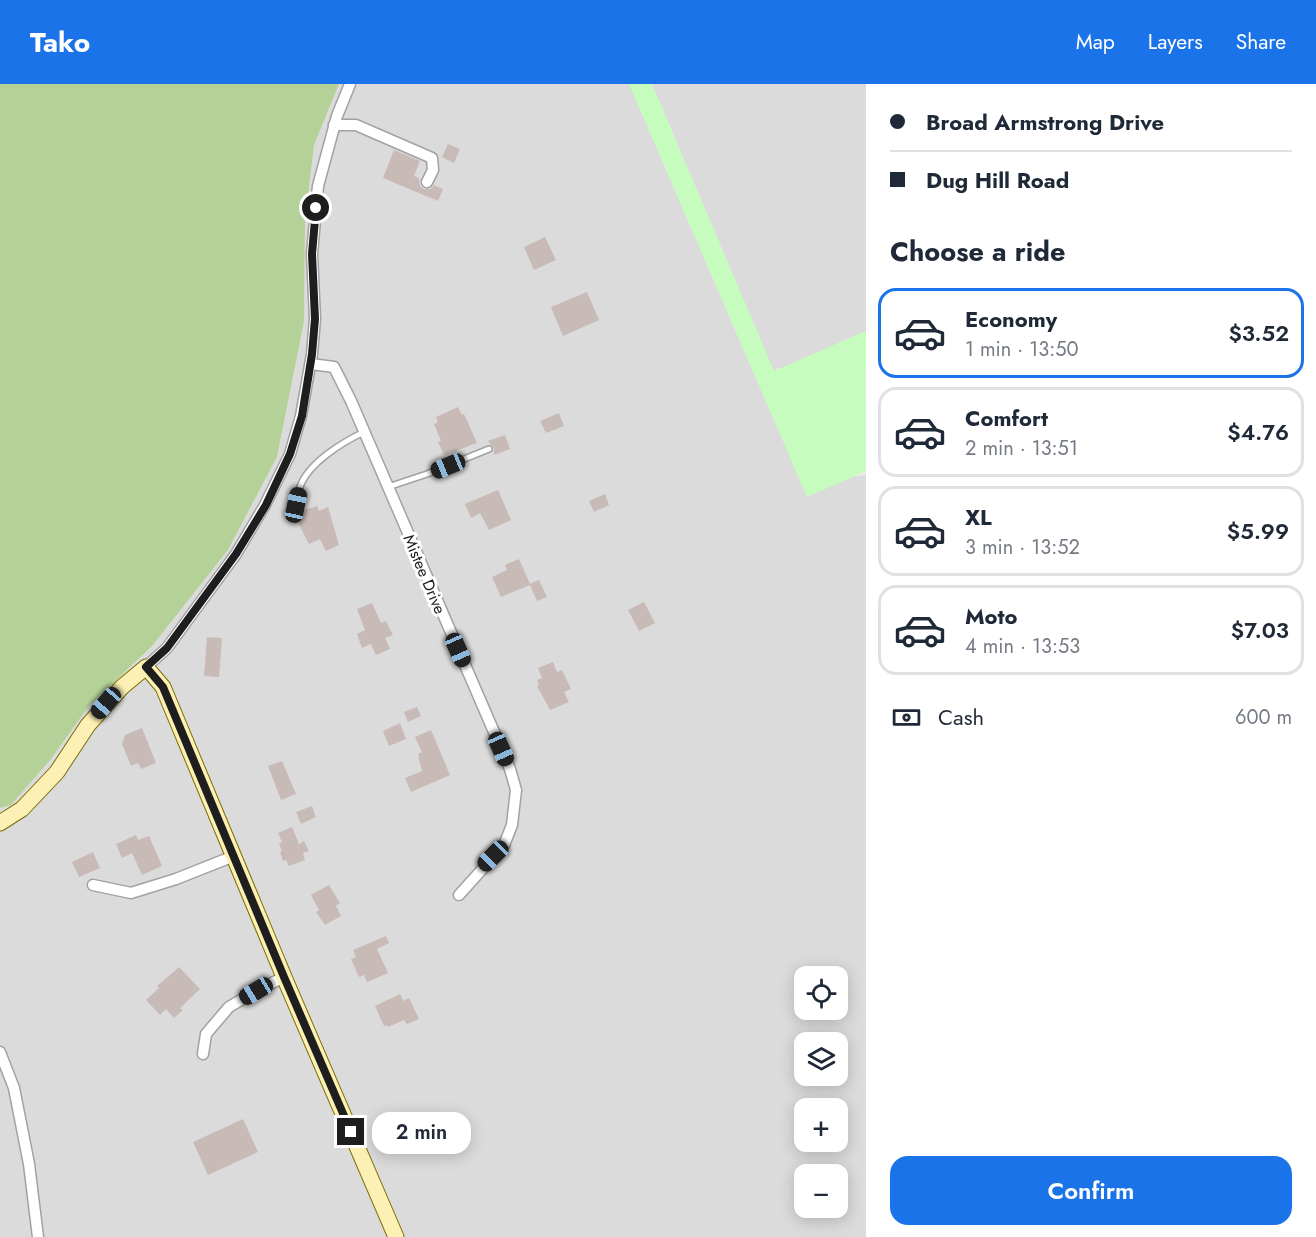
<!DOCTYPE html>
<html lang="en">
<head>
<meta charset="utf-8">
<style>
	:root { --surface:#fff; --page:#f2f2f3; --text:#1f2937; --muted:#747a83; --line:#e0e1e3; --accent:#1a73e8 }
	body { margin:0; font-family:Jost,sans-serif; background:var(--page); color:var(--text); height:100vh; display:flex; flex-direction:column; font-size:22px; white-space:nowrap }
	* { box-sizing:border-box; margin:0 }
	p { font-size:20px; color:var(--muted) }
	.icon { flex:none; width:33px; height:33px; fill:none; stroke:currentColor; stroke-width:2; stroke-linecap:round; stroke-linejoin:round }
	.map { position:relative; flex:1; overflow:hidden }
	.panel { display:flex; flex-direction:column; background:var(--surface); width:450px }
	.panel>* { flex:none }
	.guide { display:grid; align-content:center; height:132px; padding:0 24px; background:var(--surface) }
	.controls { position:absolute; left:794px; top:882px; display:grid; gap:12px }
	.controls a { display:grid; place-items:center; width:54px; height:54px; border-radius:12px; background:var(--surface); box-shadow:0 3px 15px #0003; font-size:30px }
	.end { position:absolute; width:27px; height:27px; margin:-14px; border:8px solid #1e1e1e; background:#fff; box-shadow:0 0 0 3px #fff }
	.from { border-radius:50% }
	.bubble { position:absolute; height:42px; border-radius:18px; background:var(--surface); box-shadow:0 3px 15px #0003; font-size:20px; font-weight:600; line-height:42px; text-align:center }
	.car { position:absolute; width:18px; height:36px; margin:-18px -9px; border-radius:8px; box-shadow:0 0 4px 2px #0007; background:linear-gradient(#222 24%,#8ab4d8 0 40%,#222 0 76%,#8ab4d8 0 86%,#222 0) }
	.guide b { display:flex; align-items:center; gap:21px; height:57px; font-size:22px }
	.guide b+b { border-top:2px solid var(--line) }
	.guide i { width:15px; height:15px; background:var(--text) }
	ul { padding:0; list-style:none }
	li { display:flex; align-items:center; gap:18px; height:90px; margin:0 12px 9px; padding:0 12px; border:3px solid var(--line); border-radius:18px }
	li div { flex:1 }
	li b { display:block; font-size:22px }
	li em { font-style:normal; font-weight:600 }
	li.on { border-color:var(--accent) }
	li>.icon { width:54px; height:54px; stroke-width:1.5 }
	h2 { padding:0 24px; font-size:27px; line-height:72px }
	.pay { display:flex; align-items:center; gap:15px; height:66px; padding:0 24px; font-size:22px }
	.pay p { margin-inline-start:auto }
	.primary-button { display:flex; gap:12px; margin-top:auto; padding:12px 24px }
	.primary-button a { flex:1; height:69px; border-radius:18px; background:var(--accent); color:#fff; font-size:24px; font-weight:600; line-height:69px; text-align:center }
	header { display:flex; align-items:center; gap:36px; box-sizing:border-box; height:84px; padding:0 30px; background:var(--accent); color:#fff }
	header strong { font-size:28px }
	nav { display:flex; gap:33px; margin-inline-start:auto; font-size:21px }
	main { display:flex; flex:1; min-height:0 }
	.map>svg:first-child { display:block }
	.residential { fill:#dcdbdb; fill-rule:evenodd }
	.forest { fill:#b4d197 }
	.park { fill:#c7fcbf }
	.building { fill:#c8bab7 }
	.lines { fill:none; stroke-linecap:round; stroke-linejoin:round }
	.lane-casing { stroke:#a2a2a2; stroke-width:8 }
	.street-casing { stroke:#a2a2a2; stroke-width:13 }
	.secondary-casing { stroke:#7a6d00; stroke-width:17 }
	.lane { stroke:#fff; stroke-width:5 }
	.street { stroke:#fff; stroke-width:10 }
	.secondary { stroke:#fcf0b5; stroke-width:15 }
	.route { stroke:#1e1e1e; stroke-width:8 }
	.labels { text-anchor:middle; stroke-width:6; stroke-linejoin:round; paint-order:stroke }
	.street-label { font-size:16px; fill:#1e1e1e; stroke:#fff }
</style>
</head>
<body>
<header>
<strong>Tako</strong>
<nav><a>Map</a><a>Layers</a><a>Share</a></nav>
</header>
<main>
<div class="map">
<svg width="866" height="1153" viewBox="0 0 866 1153">
	<rect width="100%" height="100%" fill="#f0e9e4"/>
	<path class="residential" d="M339 0H866V292L776 284 815 397 866 391V1153H0V724L11 721 51 675 89 622 152 562 228 466 277 373 304 237 305 137 314 61ZM804 892H837V926H804ZM804 958H837V992H804ZM804 1024H837V1058H804ZM804 1090H837V1124H804Z"/>
	<path class="forest" d="M0 0H339L314 61 305 137 304 237 277 373 228 466 152 562 89 622 51 675 11 721 0 724Z"/>
	<path class="park" d="M629 0H652L774 287 866 247V387L807 413Z"/>
	<g class="building">
		<path d="M448 60 460 65 454 79 442 73Z"/>
		<path d="M394 66 420 77 414 92 419 94 420 102 424 105H431L434 101 443 105 438 117 383 94Z"/>
		<path d="M545 153 556 176 534 186 524 163Z"/>
		<path d="M587 208 599 236 563 252 551 223Z"/>
		<path d="M458 323 462 331 464 330 477 359 444 371 438 358 441 357 434 340 438 338 436 333Z"/>
		<path d="M559 329 564 342 546 349 540 337Z"/>
		<path d="M505 351 510 365 494 371V364L488 357Z"/>
		<path d="M498 406 511 436 489 446 480 429 471 434 465 420Z"/>
		<path d="M605 410 609 421 594 428 589 417Z"/>
		<path d="M317 422 319 427 328 423 339 461 326 467 320 455 309 460 293 429Z"/>
		<path d="M519 475 530 500 539 496 547 513 537 517 530 501 501 513 492 493 507 486 505 481Z"/>
		<path d="M644 518 655 539 639 547 628 526Z"/>
		<path d="M372 519 381 539 386 537 393 551 385 554 390 565 376 571 371 560 362 564 357 550 365 546 357 525Z"/>
		<path d="M207 553 222 554 219 593 204 592Z"/>
		<path d="M553 578 557 588 562 586 571 605 564 608 569 618 550 626 537 602 539 601 537 596 542 594 538 584Z"/>
		<path d="M417 623 421 632 408 638 404 628Z"/>
		<path d="M400 639 406 655 389 662 383 647Z"/>
		<path d="M142 644 156 679 141 685 138 679 131 682 122 660 125 651Z"/>
		<path d="M431 646 450 691 411 708 405 694 422 687 418 670 422 668 415 653Z"/>
		<path d="M282 677 296 710 281 716 268 682Z"/>
		<path d="M312 722 316 733 301 740 296 728Z"/>
		<path d="M292 743 299 760 304 757 309 767 303 769 305 776 289 782 286 776 283 777 280 768 282 767 279 760 282 758 278 749Z"/>
		<path d="M136 751 138 756 149 752 162 782 142 791 132 769 122 774 116 760Z"/>
		<path d="M93 768 100 784 79 793 72 778Z"/>
		<path d="M329 801 340 819 336 822 341 832 325 841 316 828 319 826 311 811Z"/>
		<path d="M386 852 389 859 377 865 388 889 367 898 364 891 359 893 351 875 356 873 353 866Z"/>
		<path d="M179 883 200 905 180 924 183 926 174 934 166 925 160 931 146 916 159 904 157 902Z"/>
		<path d="M400 910 403 917 409 914 419 935 407 940 404 936 388 943 387 941 384 942 375 922Z"/>
		<path d="M243 1035 258 1068 208 1091 193 1058Z"/>
	</g>
	<g class="lines">
		<defs>
			<g id="lane">
				<path d="M388 403 427 390 489 365"/>
				<path d="M296 421C297 415 298 408 300 403 308 379 343 358 364 348"/>
			</g>
			<g id="street">
				<path d="M334 41H356L432 74 433 86 427 98"/>
				<path d="M311 280 334 283 351 317 510 685 516 706 512 741 504 761 459 811"/>
				<path d="M146 583 167 564 236 470 265 421 290 370 301 332 312 270 315 235 312 170 318 102 337 32 350 0"/>
				<path d="M93 801 131 809 176 795 234 772"/>
				<path d="M0 968 14 1004 29 1080 38 1153"/>
				<path d="M203 970 206 950 229 923 256 907 284 893"/>
			</g>
			<path id="secondary" d="M0 739 22 725 57 688 88 641 122 603 146 583 163 603 284 893 396 1153"/>
		</defs>
		<use href="#lane" class="lane-casing"/>
		<use href="#street" class="street-casing"/>
		<use href="#secondary" class="secondary-casing"/>
		<use href="#lane" class="lane"/>
		<use href="#street" class="street"/>
		<use href="#secondary" class="secondary"/>
	</g>
	<g class="lines">
		<path class="route" d="M316 124 312 170 315 235 312 270 302 332 290 370 266 421 236 470 167 564 146 583 163 603 284 893 351 1048"/>
	</g>
	<g class="labels">
		<g class="street-label">
			<text transform="translate(425 490) rotate(67)" y="6">Mistee Drive</text>
		</g>
	</g>
</svg>
<div class="controls">
<a><svg class="icon" aria-label="locate" viewBox="0 0 24 24"><circle cx="12" cy="12" r="6"/><path d="M12 2v4M12 18v4M2 12h4M18 12h4"/></svg></a>
<a><svg class="icon" aria-label="layers" viewBox="0 0 24 24"><path d="M12 4l9 5-9 5-9-5zM3 14l9 5 9-5"/></svg></a>
<a>+</a>
<a>−</a>
</div>
<i class="end from" style="left:316px;top:124px"></i>
<i class="end" style="left:351px;top:1048px"></i>
<div class="bubble" style="left:372px;top:1028px;width:99px">2 min</div>
<i class="car" style="left:448px;top:382px;rotate:248deg"></i>
<i class="car" style="left:296px;top:421px;rotate:12deg"></i>
<i class="car" style="left:458px;top:566px;rotate:156deg"></i>
<i class="car" style="left:106px;top:619px;rotate:221deg"></i>
<i class="car" style="left:501px;top:665px;rotate:156deg"></i>
<i class="car" style="left:493px;top:772px;rotate:225deg"></i>
<i class="car" style="left:256px;top:907px;rotate:239deg"></i>
</div>
<section class="panel">
<div class="guide">
<b><i class="from"></i>Broad Armstrong Drive</b>
<b><i></i>Dug Hill Road</b>
</div>
<h2>Choose a ride</h2>
<ul>
<li class="on"><svg class="icon" aria-label="car" viewBox="0 0 24 24"><path d="M5 17H2v-5l4-1 3-4h7l3 4 3 1v5h-3M9 17h6M6 11h13"/><circle cx="7" cy="17" r="2"/><circle cx="17" cy="17" r="2"/></svg><div><b>Economy</b><p>1 min · 13:50</p></div><em>$3.52</em></li>
<li><svg class="icon" aria-label="car" viewBox="0 0 24 24"><path d="M5 17H2v-5l4-1 3-4h7l3 4 3 1v5h-3M9 17h6M6 11h13"/><circle cx="7" cy="17" r="2"/><circle cx="17" cy="17" r="2"/></svg><div><b>Comfort</b><p>2 min · 13:51</p></div><em>$4.76</em></li>
<li><svg class="icon" aria-label="car" viewBox="0 0 24 24"><path d="M5 17H2v-5l4-1 3-4h7l3 4 3 1v5h-3M9 17h6M6 11h13"/><circle cx="7" cy="17" r="2"/><circle cx="17" cy="17" r="2"/></svg><div><b>XL</b><p>3 min · 13:52</p></div><em>$5.99</em></li>
<li><svg class="icon" aria-label="car" viewBox="0 0 24 24"><path d="M5 17H2v-5l4-1 3-4h7l3 4 3 1v5h-3M9 17h6M6 11h13"/><circle cx="7" cy="17" r="2"/><circle cx="17" cy="17" r="2"/></svg><div><b>Moto</b><p>4 min · 13:53</p></div><em>$7.03</em></li>
</ul>
<div class="pay"><svg class="icon" aria-label="cash" viewBox="0 0 24 24"><path d="M3 7h18v10H3z"/><circle cx="12" cy="12" r="2"/></svg>Cash<p>600 m</p></div>
<div class="primary-button"><a>Confirm</a></div>
</section>
</main>
</body>
</html>
